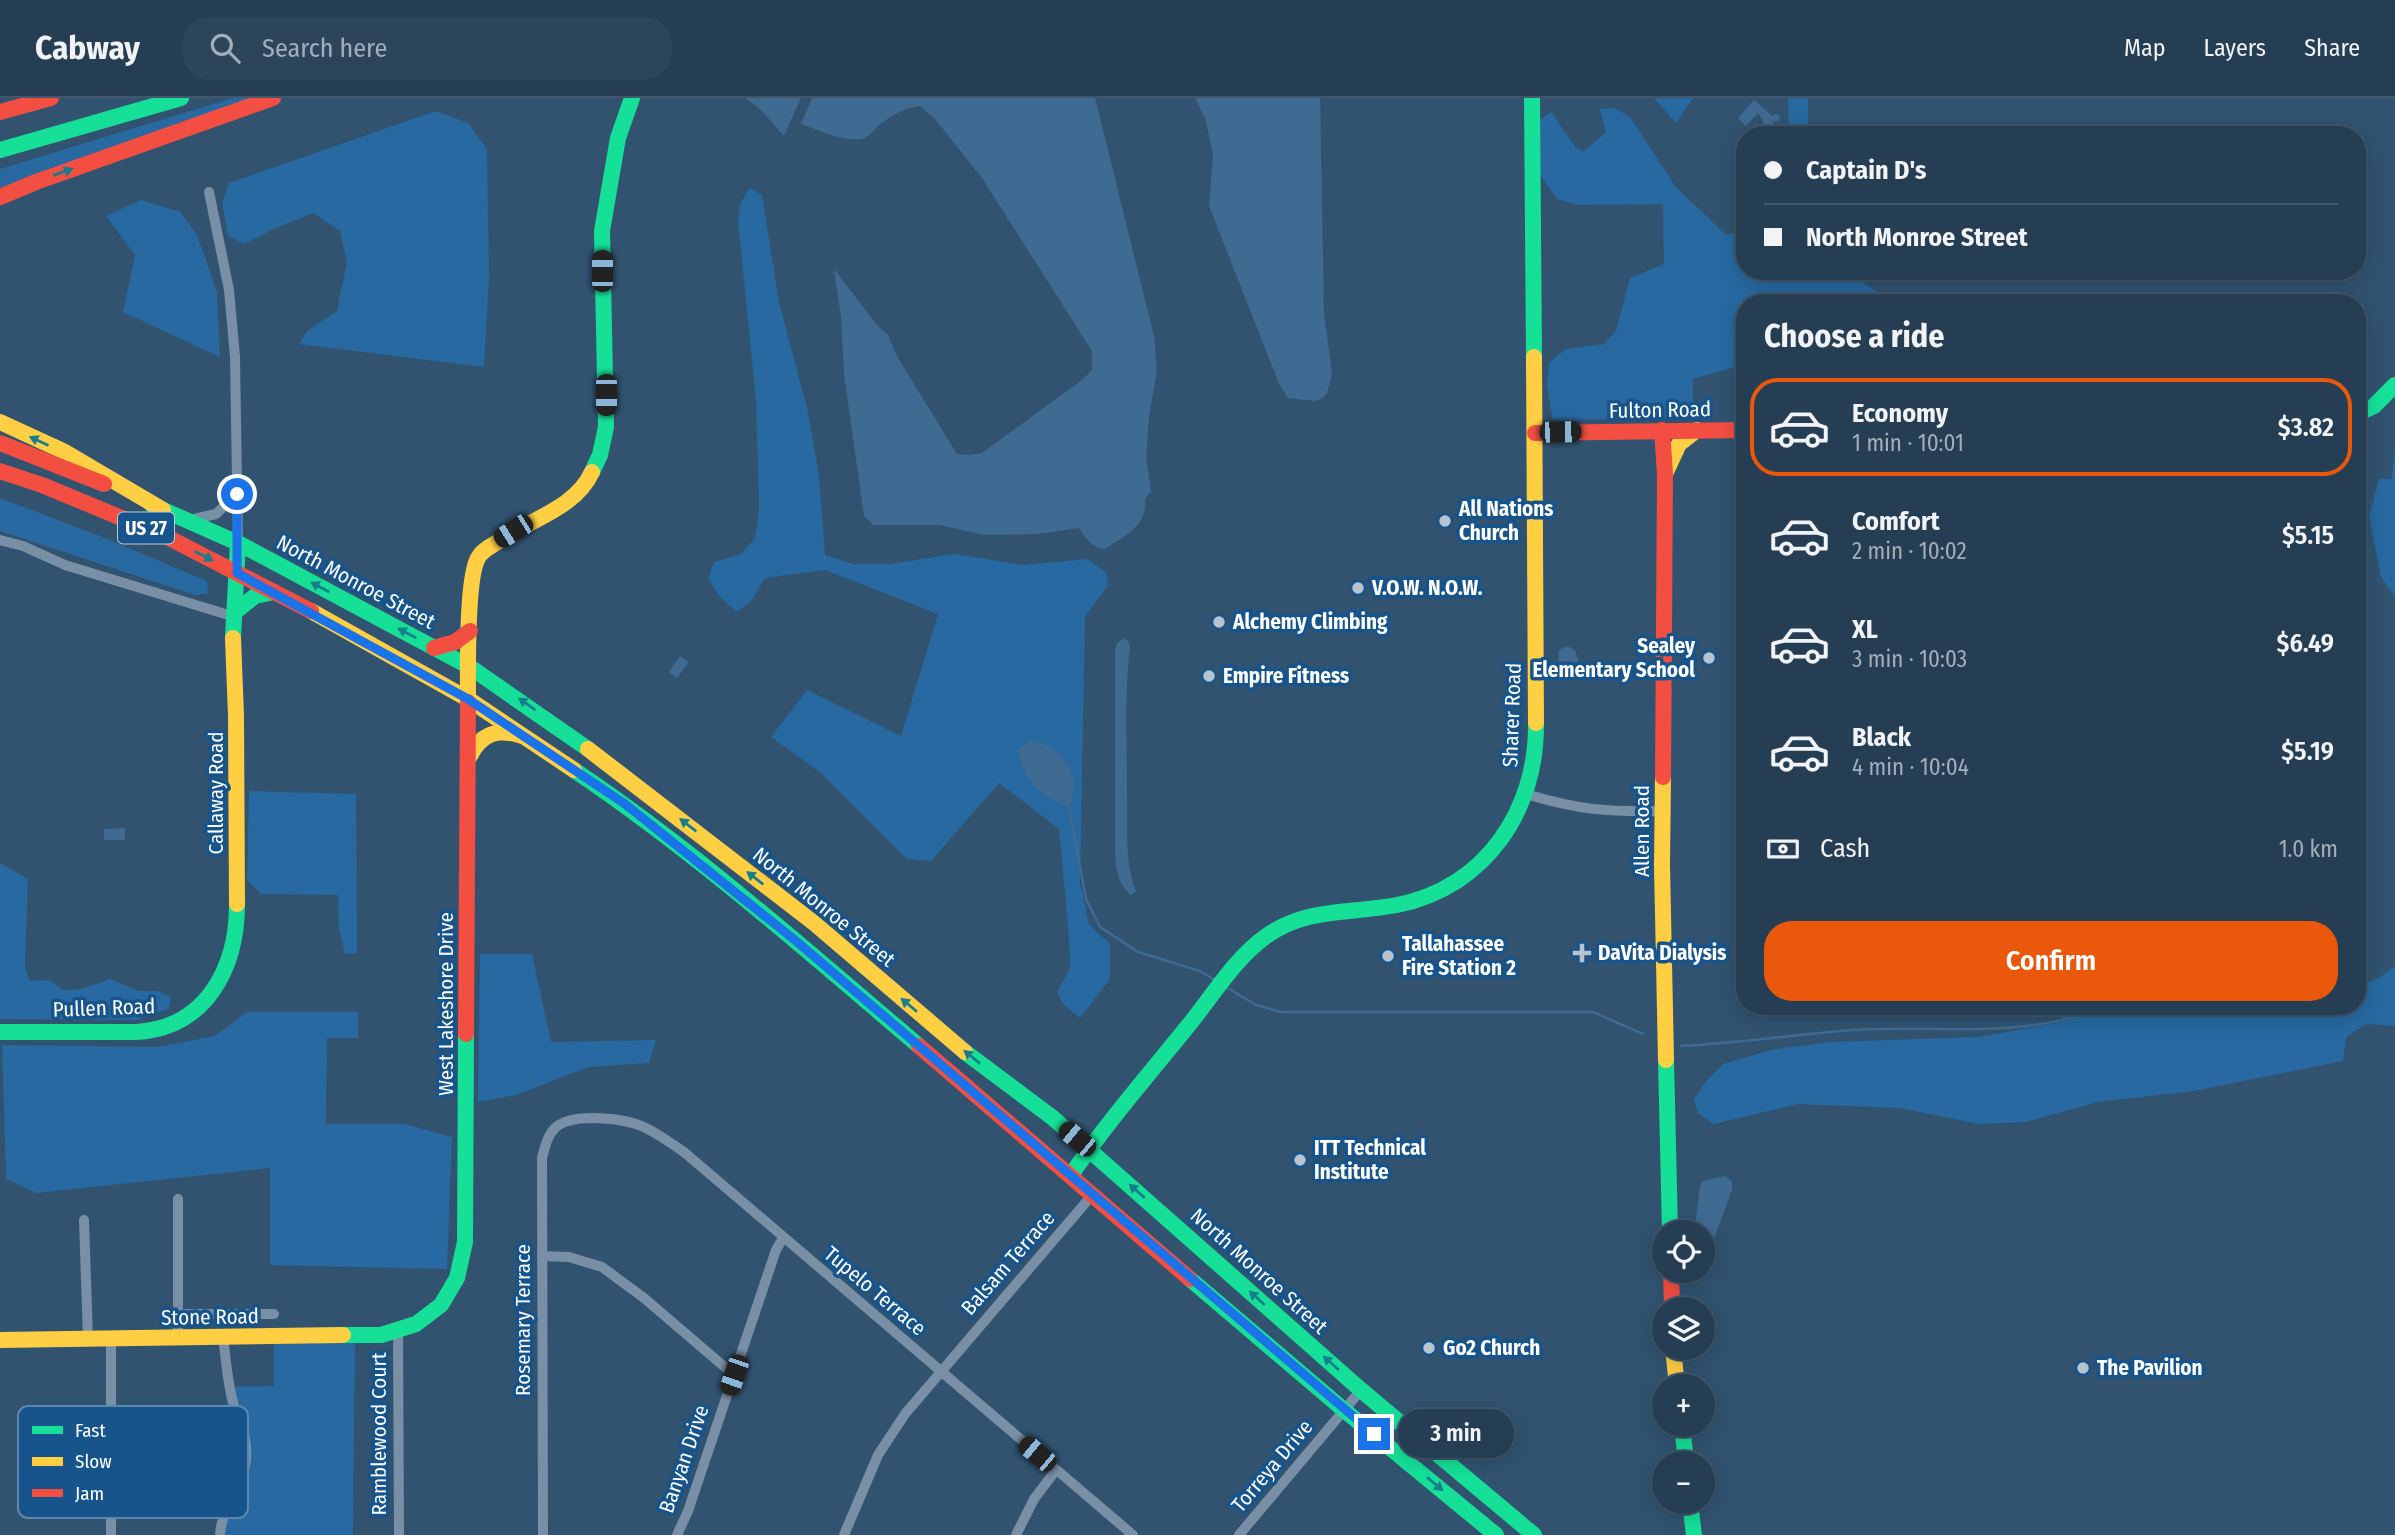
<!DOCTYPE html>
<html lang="en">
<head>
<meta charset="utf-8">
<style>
	:root { --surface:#253e54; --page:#2d455a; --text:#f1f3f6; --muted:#a3aeb8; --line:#42576b; --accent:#ea580c }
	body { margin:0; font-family:"Fira Sans Condensed",sans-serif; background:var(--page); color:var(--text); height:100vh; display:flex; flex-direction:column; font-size:26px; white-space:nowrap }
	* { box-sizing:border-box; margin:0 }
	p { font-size:23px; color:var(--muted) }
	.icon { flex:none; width:38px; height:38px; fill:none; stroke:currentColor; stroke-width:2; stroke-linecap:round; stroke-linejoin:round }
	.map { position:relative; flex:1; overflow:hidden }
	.drawer { position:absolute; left:1736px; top:196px; width:630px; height:721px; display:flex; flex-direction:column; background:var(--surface); border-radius:28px; box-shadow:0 4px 18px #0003,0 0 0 2px var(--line) }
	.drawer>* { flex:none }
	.top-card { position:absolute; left:1736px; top:28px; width:630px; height:154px; border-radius:28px; box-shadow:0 4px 18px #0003,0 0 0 2px var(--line); display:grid; align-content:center; height:154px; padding:0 28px; background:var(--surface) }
	.buttons { position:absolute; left:1652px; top:1122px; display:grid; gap:14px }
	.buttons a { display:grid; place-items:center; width:63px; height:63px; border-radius:50%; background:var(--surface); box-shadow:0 4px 18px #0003,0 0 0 2px var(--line); font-size:35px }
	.end { position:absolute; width:32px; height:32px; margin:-16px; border:9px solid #1a73e8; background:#fff; box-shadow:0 0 0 4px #fff }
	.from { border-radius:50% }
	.bubble { position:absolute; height:49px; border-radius:24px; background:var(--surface); box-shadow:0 4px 18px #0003,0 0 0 2px var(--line); font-size:23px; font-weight:600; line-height:49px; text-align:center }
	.car { position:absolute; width:21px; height:42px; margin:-21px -10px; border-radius:9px; box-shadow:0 0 5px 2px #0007; background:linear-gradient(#222 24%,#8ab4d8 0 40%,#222 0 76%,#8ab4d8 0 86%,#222 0) }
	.top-card b { display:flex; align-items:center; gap:24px; height:66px; font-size:26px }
	.top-card b+b { border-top:2px solid var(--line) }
	.top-card i { width:18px; height:18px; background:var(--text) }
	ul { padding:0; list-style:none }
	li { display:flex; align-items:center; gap:21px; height:98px; margin:0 14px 10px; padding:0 14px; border:4px solid transparent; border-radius:28px }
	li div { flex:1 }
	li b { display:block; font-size:26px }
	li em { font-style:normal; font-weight:600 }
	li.selected { border-color:var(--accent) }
	li>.icon { width:63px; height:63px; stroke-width:1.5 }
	h2 { padding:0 28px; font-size:32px; line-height:84px }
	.pay { display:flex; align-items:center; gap:18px; height:77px; padding:0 28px; font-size:26px }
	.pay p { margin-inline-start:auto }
	.primary-button { display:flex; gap:14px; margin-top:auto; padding:14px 28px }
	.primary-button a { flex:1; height:80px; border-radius:28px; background:var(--accent); color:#fff; font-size:28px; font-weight:600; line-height:80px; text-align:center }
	header { display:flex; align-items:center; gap:42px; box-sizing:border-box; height:98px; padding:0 35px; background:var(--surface); border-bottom:2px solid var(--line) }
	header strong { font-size:33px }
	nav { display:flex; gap:38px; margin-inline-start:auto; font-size:24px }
	.search { width:490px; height:63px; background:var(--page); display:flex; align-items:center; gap:18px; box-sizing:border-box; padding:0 24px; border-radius:28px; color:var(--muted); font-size:26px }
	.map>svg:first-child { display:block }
	.green { fill:#2769a0 }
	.water { fill:#3f6b92 }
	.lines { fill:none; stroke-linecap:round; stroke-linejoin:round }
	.stream { stroke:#3f6b92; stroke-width:2.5 }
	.street { stroke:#788fa5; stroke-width:10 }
	.fast { stroke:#16e098; stroke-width:16 }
	.slow { stroke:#ffcf43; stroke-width:16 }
	.jam { stroke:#f24e42; stroke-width:16 }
	.oneway { fill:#167e8f }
	.route { stroke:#1a73e8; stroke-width:9 }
	.poi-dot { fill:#b7c3cd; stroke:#16548b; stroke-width:2.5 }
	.labels { text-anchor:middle; stroke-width:7; stroke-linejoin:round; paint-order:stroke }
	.shield { fill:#16548b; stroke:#b9ccdc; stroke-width:2 }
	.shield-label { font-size:19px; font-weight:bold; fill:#fff }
	.street-label { font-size:21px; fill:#fff; stroke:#16548b }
	.poi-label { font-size:21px; font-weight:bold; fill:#fff; stroke:#16548b; text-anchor:start }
	.key { fill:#16548b; stroke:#5c87ae; stroke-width:2 }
	.key-label { font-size:19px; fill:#fff }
</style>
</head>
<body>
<header>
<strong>Cabway</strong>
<div class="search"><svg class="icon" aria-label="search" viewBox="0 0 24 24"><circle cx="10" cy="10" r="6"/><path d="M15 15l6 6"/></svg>Search here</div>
<nav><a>Map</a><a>Layers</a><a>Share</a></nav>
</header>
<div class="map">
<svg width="2395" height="1437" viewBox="0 0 2395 1437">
	<rect width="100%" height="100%" fill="#315370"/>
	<g class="green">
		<path d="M233 0H261L0 90V71Z"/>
		<path d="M1654 0H1693L1676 25Z"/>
		<path d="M1788 0H1808V31H1789Z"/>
		<path d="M1614 10 1630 19 1675 88 1725 136 1745 135V173H1852L1856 180 1883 198 2006 199 2007 205H1745V266L1693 281V320L1553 322 1547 289 1549 265 1566 251 1604 246 1616 233 1630 180 1664 166 1663 106 1578 107 1557 101 1540 77V22L1551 14 1575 49 1583 54 1606 34 1600 11Z"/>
		<path d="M436 13 468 25 487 51 489 182 484 269 299 246 307 233 337 213 347 164 340 133 313 115 276 130 244 146 228 138 222 105 229 85Z"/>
		<path d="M750 90 762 97 779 204 808 314 819 378 825 457 853 466H891L954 456 1022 467 1088 461 1106 475 1108 487 1085 519 1080 785 1089 826 1110 846V881L1080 920 1063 906 1057 894 1070 870 1069 839 1059 731 999 685 931 763 907 761 821 675 771 639 807 592 901 638 938 516 825 472 765 480 751 503 737 514 719 498 708 481 714 464 741 456 755 440 759 411 756 302 738 123 740 106Z"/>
		<path d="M141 102 180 114 197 137 217 194 220 259 123 214 135 157 106 118Z"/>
		<path d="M2395 346V499L2381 479 2369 418 2379 381H2392Z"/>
		<path d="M0 400 100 438 207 483 208 495 195 497 0 433Z"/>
		<path d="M249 693 356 696 357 855 345 856 339 831 338 797 261 796 247 782Z"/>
		<path d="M0 765 28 781 25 869 30 883 49 882 63 892 81 891 110 881 139 893H157L171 899 169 910 137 922 0 921Z"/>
		<path d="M480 856H532L551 944 656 942 649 965 589 969 516 997 478 1004Z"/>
		<path d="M2395 868V928L2366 926 2346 939 2343 963 2194 993 2098 1004 2026 1024 1978 1026 1901 1010 1798 1006 1714 1026 1698 1015 1694 1002 1707 982 1723 966 1775 951 1831 944 1979 939 2062 924 2063 908H2139L2140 913H2291L2303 908H2357V888L2379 880Z"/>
		<path d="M247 914H358V940H327L326 1026H404L452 1039 447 1171 270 1167V1070L36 1095 6 1081 2 947 158 949 215 938Z"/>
		<path d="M355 1243 353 1437H215C223 1400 243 1369 238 1330 237 1323 232 1317 229 1310 226 1304 226 1296 225 1289L274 1288V1246Z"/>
	</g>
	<g class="water">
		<path d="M746 0H801L784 38 762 13Z"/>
		<path d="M812 0H1095L1154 238 1157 272 1149 319 1146 359 1151 393 1145 401C1147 429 1126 437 1105 451 1091 449 1086 441 1079 430L1037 436 985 437 939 427H874L864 418 844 276 841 219 834 171 876 226 888 237 898 260 957 356 968 357 982 355 1082 282 1092 272V253L982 80 935 21 920 8C903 10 890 18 877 29 874 33 869 38 865 40 846 46 819 32 801 26Z"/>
		<path d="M1195 0H1320L1324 216 1332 275 1327 295 1323 300 1315 303 1288 300 1280 288 1209 108 1213 56 1205 20Z"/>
		<path d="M1754 2 1772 18 1776 16 1780 18 1779 23 1774 24 1769 30 1774 37 1755 36 1752 34 1755 26 1760 28 1764 24 1758 15 1746 28 1738 20Z"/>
		<path d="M1123 541 1127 542 1130 548C1124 597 1127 648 1127 698 1128 729 1124 764 1136 793L1131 797C1117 785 1116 770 1115 753V554L1117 545Z"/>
		<path d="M1567 548 1575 552 1580 568 1573 576 1565 580 1558 575 1559 552Z"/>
		<path d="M680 558 689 564 677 580 669 574Z"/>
		<path d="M1031 642C1037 645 1046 646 1052 650 1072 664 1080 688 1069 709 1042 699 1021 681 1019 651Z"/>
		<path d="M125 730V742H104V731Z"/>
		<path d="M1725 1078 1732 1083V1092L1703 1170V1134H1694L1700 1088 1703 1083Z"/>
	</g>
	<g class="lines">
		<g class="stream">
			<path d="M1069 709 1086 801 1100 829 1138 854 1200 873 1215 882"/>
			<path d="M1226 889 1256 907 1281 914H1593L1643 936"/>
			<path d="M1681 948C1745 945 1808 934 1872 931 1934 929 1997 936 2058 923 2068 921 2080 916 2086 908"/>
		</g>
		<g class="street">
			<path d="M209 94 229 192 235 259 238 445"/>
			<path d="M189 422 216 416 237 396"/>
			<path d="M0 442 23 448 65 467 235 519"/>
			<path d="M1526 696C1578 712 1608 714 1663 713"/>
			<path d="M178 1101V1240"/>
			<path d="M84 1122 88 1241"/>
			<path d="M542 1158 569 1159 602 1169 644 1200 734 1277"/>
			<path d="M178 1216H274"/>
			<path d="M398 1234 399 1437"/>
			<path d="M111 1437V1241"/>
			<path d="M220 1437C221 1410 244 1389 246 1361 248 1337 239 1325 233 1304 227 1283 226 1260 223 1239"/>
			<path d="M543 1437 542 1060C545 1049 547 1038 555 1030 573 1014 626 1020 646 1030 660 1037 672 1046 684 1054L1133 1437"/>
			<path d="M677 1437 688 1413 776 1152 783 1140"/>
			<path d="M844 1437 878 1357 905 1316 1093 1096"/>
			<path d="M1016 1437 1034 1401 1056 1372"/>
			<path d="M1239 1437 1361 1292"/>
		</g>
		<g class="fast">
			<path d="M1532 0 1534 259"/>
			<path d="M0 52 181 0"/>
			<path d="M2357 316 2374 308 2395 287"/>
			<path d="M592 374 600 357 606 329 602 133 618 40 632 0"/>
			<path d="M152 407 238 445 470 569 588 651"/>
			<path d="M235 514 255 498 274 494"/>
			<path d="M233 540 238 445"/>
			<path d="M574 672C696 754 807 853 919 948"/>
			<path d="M0 934H136C207 930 237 869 237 806"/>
			<path d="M965 954 1053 1020 1361 1292 1534 1437"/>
			<path d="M1666 962 1670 1134"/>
			<path d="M1071 1077C1108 1023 1151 974 1192 923 1215 894 1235 861 1265 839 1306 809 1351 816 1397 807 1486 789 1537 712 1536 625"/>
			<path d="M1190 1181 1344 1312 1496 1437"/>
			<path d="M343 1237H381L416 1226 441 1207 457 1180 465 1144 466 936"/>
			<path d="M1682 1326 1686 1365"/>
			<path d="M1690 1404 1694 1437"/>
		</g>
		<g class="slow">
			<path d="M1534 259 1536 625"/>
			<path d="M0 324 63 353 163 412"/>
			<path d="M1666 374 1679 346 1697 332"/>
			<path d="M311 513 468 601 574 672"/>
			<path d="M233 540 236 618 237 806"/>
			<path d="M468 604C468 575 466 481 478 460 482 452 492 448 499 443 529 422 576 410 592 374"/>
			<path d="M588 651 814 825 965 954"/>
			<path d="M470 658C481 635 498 630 522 638"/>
			<path d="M1663 679 1662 767 1666 962"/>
			<path d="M0 1242 343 1237"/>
			<path d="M1673 1250 1677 1288"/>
		</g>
		<g class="jam">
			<path d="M0 14 51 0"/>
			<path d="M0 99 36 84 273 0"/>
			<path d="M1662 332 1665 376 1663 679"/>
			<path d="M1535 335 1745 332"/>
			<path d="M0 345 104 386"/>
			<path d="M0 373 42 387 165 438 311 513"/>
			<path d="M434 550 455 544 470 533"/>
			<path d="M466 936 468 604"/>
			<path d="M919 948 1190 1181"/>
			<path d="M1671 1172 1672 1211"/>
		</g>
	</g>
	<defs><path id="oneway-solid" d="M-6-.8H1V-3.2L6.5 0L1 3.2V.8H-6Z" transform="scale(1.75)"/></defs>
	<g class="oneway">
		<use href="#oneway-solid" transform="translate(63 74) rotate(-19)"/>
		<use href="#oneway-solid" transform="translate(39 343) rotate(-155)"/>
		<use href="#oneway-solid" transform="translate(204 458) rotate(27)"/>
		<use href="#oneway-solid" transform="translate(320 489) rotate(-152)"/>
		<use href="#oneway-solid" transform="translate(407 535) rotate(-152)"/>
		<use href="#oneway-solid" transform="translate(527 606) rotate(-145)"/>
		<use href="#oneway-solid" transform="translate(688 727) rotate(-142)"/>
		<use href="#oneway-solid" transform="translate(755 780) rotate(-142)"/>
		<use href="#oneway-solid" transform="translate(909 907) rotate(-140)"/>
		<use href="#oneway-solid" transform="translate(972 959) rotate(-141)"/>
		<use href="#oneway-solid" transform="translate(1137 1093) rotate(-138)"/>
		<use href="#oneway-solid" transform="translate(1257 1200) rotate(-138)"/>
		<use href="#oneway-solid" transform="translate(1331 1265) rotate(-138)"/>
		<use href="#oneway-solid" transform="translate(1435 1386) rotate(40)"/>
	</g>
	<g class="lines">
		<path class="route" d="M237 396V475L468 601 625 706 796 843 1374 1336"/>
	</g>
	<g class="poi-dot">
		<circle cx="1445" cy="423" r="7"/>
		<circle cx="1358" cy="490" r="7"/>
		<circle cx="1219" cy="524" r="7"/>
		<circle cx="1709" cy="560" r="7"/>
		<circle cx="1209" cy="578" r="7"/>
		<path d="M1578.5 844.5h7v7h7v7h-7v7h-7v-7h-7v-7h7z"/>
		<circle cx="1388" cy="858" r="7"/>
		<circle cx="1300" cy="1062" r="7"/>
		<circle cx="1429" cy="1250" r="7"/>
		<circle cx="2083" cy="1270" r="7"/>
	</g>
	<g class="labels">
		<rect class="shield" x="118" y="414.5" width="56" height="31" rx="5"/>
		<g class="shield-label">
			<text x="146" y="437">US 27</text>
		</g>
		<g class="street-label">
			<text transform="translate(1660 312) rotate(-1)" y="7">Fulton Road</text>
			<text transform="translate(356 484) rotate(28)" y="7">North Monroe Street</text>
			<text transform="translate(1512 617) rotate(-88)" y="7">Sharer Road</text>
			<text transform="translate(216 695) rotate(-90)" y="7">Callaway Road</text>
			<text transform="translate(1642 733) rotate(-90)" y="7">Allen Road</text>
			<text transform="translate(824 809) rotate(39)" y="7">North Monroe Street</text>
			<text transform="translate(446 906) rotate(-90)" y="7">West Lakeshore Drive</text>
			<text transform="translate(104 910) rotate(-2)" y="7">Pullen Road</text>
			<text transform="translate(1008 1165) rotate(-49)" y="7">Balsam Terrace</text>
			<text transform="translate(1259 1173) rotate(42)" y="7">North Monroe Street</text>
			<text transform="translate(875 1193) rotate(40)" y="7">Tupelo Terrace</text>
			<text transform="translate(210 1219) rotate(-1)" y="7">Stone Road</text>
			<text transform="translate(523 1222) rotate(-90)" y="7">Rosemary Terrace</text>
			<text transform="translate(379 1336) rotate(-90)" y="7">Ramblewood Court</text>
			<text transform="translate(684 1361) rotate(-71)" y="7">Banyan Drive</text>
			<text transform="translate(1272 1368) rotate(-50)" y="7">Torreya Drive</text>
		</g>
		<g class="poi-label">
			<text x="1459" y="418">All Nations<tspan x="1459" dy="24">Church</tspan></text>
			<text x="1372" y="497">V.O.W. N.O.W.</text>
			<text x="1233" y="531">Alchemy Climbing</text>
			<text x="1695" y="555" text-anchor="end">Sealey<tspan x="1695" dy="24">Elementary School</tspan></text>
			<text x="1223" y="585">Empire Fitness</text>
			<text x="1402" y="853">Tallahassee<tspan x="1402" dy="24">Fire Station 2</tspan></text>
			<text x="1598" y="862">DaVita Dialysis</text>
			<text x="1314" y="1057">ITT Technical<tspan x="1314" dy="24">Institute</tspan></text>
			<text x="1443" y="1257">Go2 Church</text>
			<text x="2097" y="1277">The Pavilion</text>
		</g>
	</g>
	<rect x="18" y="1308" width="230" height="112" rx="10" class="key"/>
	<rect x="32" y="1328" width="31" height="8" fill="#16e098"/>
	<rect x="32" y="1359" width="31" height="9" fill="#ffcf43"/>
	<rect x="32" y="1391" width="31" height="8" fill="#f24e42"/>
	<g class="key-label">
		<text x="75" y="1339">Fast</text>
		<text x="75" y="1370">Slow</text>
		<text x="75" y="1402">Jam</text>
	</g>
</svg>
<div class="buttons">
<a><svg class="icon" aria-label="locate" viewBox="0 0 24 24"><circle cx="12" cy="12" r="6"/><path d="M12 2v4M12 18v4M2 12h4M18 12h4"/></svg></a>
<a><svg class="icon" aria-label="layers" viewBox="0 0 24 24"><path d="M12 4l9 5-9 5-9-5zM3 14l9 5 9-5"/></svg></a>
<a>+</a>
<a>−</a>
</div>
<i class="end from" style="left:237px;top:396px"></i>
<i class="end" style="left:1374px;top:1336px"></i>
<div class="bubble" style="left:1398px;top:1311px;width:116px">3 min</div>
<i class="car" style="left:602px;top:173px;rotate:0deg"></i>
<i class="car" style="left:606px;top:297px;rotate:180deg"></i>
<i class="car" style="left:1560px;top:334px;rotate:89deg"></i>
<i class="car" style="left:513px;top:433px;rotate:238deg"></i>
<i class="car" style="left:1077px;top:1041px;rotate:310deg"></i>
<i class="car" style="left:734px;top:1277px;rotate:199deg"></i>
<i class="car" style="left:1037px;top:1356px;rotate:310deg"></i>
<div class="top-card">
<b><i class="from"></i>Captain D's</b>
<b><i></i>North Monroe Street</b>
</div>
<section class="drawer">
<h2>Choose a ride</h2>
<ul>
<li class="selected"><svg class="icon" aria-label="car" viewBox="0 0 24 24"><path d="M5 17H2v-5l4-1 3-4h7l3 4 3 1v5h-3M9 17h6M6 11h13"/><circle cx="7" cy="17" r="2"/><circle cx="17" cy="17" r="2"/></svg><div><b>Economy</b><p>1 min · 10:01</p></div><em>$3.82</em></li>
<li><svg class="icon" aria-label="car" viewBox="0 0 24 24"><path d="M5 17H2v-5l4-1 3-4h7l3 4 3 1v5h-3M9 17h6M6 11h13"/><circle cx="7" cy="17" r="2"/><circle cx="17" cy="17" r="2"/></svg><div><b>Comfort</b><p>2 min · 10:02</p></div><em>$5.15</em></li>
<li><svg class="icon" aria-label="car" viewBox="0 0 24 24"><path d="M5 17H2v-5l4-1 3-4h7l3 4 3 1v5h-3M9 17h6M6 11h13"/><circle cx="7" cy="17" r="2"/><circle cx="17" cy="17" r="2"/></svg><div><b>XL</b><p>3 min · 10:03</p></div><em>$6.49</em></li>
<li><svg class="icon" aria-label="car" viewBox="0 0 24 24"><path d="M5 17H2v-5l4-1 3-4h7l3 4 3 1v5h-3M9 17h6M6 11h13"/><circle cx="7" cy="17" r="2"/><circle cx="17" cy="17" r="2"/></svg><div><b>Black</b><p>4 min · 10:04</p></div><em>$5.19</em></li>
</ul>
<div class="pay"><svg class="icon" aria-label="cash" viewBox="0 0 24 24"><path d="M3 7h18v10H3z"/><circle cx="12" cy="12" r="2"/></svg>Cash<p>1.0 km</p></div>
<div class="primary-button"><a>Confirm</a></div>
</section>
</div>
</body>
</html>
